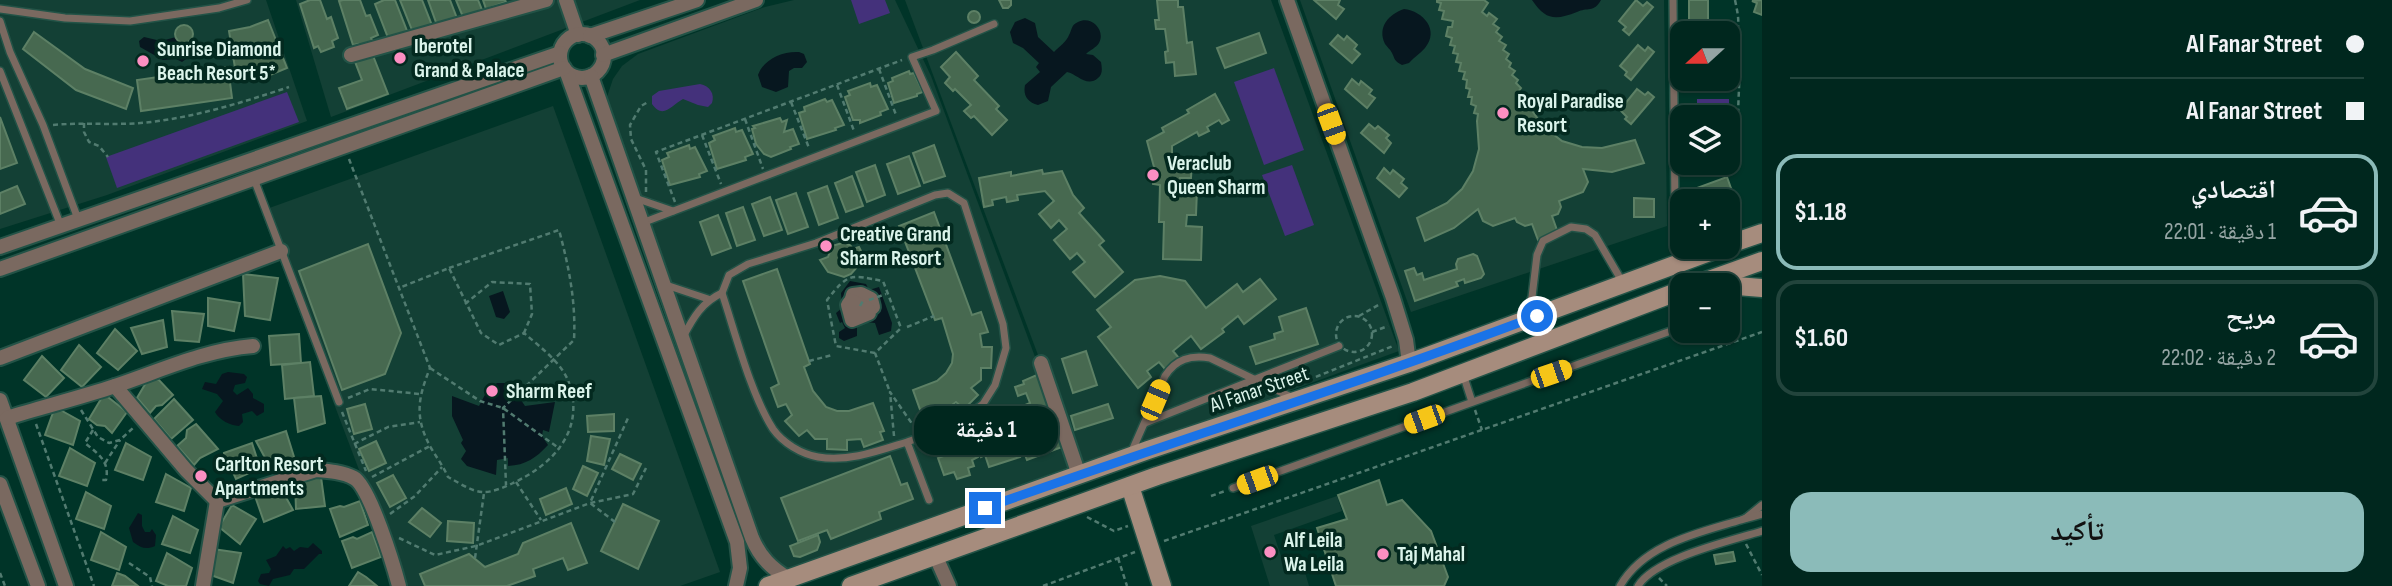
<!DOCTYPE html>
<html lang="ar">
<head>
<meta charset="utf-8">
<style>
	:root { --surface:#00271e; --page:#0e332b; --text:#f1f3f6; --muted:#95a5a4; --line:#22443c; --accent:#8bbbb9 }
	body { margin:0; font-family:"Sofia Sans Condensed","Noto Naskh Arabic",sans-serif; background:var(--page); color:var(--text); direction:rtl; height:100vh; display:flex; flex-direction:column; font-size:26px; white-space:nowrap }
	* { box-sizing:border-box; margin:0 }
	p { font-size:23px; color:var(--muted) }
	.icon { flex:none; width:38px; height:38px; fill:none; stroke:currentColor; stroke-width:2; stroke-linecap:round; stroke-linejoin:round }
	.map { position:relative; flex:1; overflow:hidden; direction:ltr }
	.side { display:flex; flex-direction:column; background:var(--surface); width:630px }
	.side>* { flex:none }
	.top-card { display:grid; align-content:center; height:154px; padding:0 28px; background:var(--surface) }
	.needle { width:46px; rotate:249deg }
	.fabs { position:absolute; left:1670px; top:21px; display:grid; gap:14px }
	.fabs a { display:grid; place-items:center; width:70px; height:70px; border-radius:14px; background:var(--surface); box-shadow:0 2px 5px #0004,0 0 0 2px var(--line); font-size:35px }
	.end { position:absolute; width:32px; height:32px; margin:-16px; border:9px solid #1a73e8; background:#fff; box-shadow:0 0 0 4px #fff }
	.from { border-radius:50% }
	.bubble { position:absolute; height:49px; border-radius:21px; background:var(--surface); box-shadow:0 2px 5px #0004,0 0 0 2px var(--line); font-size:23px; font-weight:700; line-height:49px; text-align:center; direction:rtl }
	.car { position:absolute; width:21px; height:42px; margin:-21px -10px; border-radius:9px; box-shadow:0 0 5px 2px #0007; background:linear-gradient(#f5c518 24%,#345 0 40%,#f5c518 0 76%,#345 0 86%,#f5c518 0) }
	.top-card b { display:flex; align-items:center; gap:24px; height:66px; font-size:26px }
	.top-card b+b { border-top:2px solid var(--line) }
	.top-card i { width:18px; height:18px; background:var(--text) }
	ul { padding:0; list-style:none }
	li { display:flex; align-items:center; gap:21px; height:116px; margin:0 14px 10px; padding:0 14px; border:4px solid var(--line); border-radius:21px }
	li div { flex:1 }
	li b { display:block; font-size:26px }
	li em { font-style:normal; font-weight:700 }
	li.current { border-color:var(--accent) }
	li>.icon { width:63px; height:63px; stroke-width:1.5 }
	.action { display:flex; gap:14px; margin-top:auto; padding:14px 28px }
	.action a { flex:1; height:80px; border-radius:21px; background:var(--accent); color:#111; font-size:28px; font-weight:700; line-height:80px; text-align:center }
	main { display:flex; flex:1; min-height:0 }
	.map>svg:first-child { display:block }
	.built { fill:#134035 }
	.green { fill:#44317b }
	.water { fill:#07171f }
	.building { fill:#476950; stroke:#5d8065; stroke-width:2 }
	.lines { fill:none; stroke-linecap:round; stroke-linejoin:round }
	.lane-casing { stroke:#235347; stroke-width:10 }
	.street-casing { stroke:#235347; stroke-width:18 }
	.secondary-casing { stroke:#235347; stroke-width:21 }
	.path { stroke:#517b70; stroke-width:2.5; stroke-dasharray:5 3.5; stroke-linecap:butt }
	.lane { stroke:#7a6960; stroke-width:7 }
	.street { stroke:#7a6960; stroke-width:14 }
	.secondary { stroke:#a68c7d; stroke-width:18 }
	.path-bridge { stroke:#517b70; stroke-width:2.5; stroke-dasharray:5 3.5; stroke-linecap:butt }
	.route { stroke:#1a73e8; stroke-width:9 }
	.poi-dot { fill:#fc8fc2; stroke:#03291f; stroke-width:2.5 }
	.labels { text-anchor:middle; stroke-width:7; stroke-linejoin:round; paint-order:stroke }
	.poi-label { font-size:21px; font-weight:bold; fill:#dbf4eb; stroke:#03291f; text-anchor:start }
	.street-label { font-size:21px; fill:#dbf4eb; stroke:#03291f }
</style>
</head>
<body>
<main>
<section class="side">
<div class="top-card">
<b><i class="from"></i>Al Fanar Street</b>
<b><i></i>Al Fanar Street</b>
</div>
<ul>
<li class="current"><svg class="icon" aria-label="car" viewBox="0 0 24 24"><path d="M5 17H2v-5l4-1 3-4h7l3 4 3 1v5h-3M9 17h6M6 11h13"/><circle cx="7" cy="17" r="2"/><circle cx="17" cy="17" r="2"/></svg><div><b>اقتصادي</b><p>1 دقيقة · 22:01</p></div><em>$1.18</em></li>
<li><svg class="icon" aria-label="car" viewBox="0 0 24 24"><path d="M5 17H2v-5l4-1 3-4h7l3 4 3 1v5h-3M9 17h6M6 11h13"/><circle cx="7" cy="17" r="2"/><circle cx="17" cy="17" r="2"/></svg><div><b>مريح</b><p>2 دقيقة · 22:02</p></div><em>$1.60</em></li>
</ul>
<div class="action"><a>تأكيد</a></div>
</section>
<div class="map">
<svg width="1762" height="586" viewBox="0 0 1762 586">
	<rect width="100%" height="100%" fill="#003428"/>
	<g class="built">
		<path d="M0 0H266L307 121 107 195 0 229Z"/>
		<path d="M296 0H640L331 117Z"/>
		<path d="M794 0H895L931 76 1075 465 784 572 769 559 606 100 613 79 622 66 638 54 765 7Z"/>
		<path d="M905 0H1271L1399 351 1080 467Z"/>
		<path d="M1300 0H1664L1667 226 1411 312Z"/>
		<path d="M553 106 720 572 680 586H403L261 211Z"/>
		<path d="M1337 496 1342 511 1274 535 1287 574 1304 569 1309 586H1270L1251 526Z"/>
	</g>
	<g class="green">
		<path d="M851 0H885L890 13 859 24Z"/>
		<path d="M1274 68 1304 150 1264 165 1234 82Z"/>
		<path d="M700 84C710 86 715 94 712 103L708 107 698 105 683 99C672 105 663 120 652 104V96L659 91Z"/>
		<path d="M287 92 299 122 117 188 106 157Z"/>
		<path d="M1697 99H1729V166H1697V163H1727V117H1697Z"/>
		<path d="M1292 165 1314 225 1285 236 1262 175Z"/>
	</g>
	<g class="water">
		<path d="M1532 0H1601C1594 13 1587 7 1577 12 1556 20 1546 21 1532 0Z"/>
		<path d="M1404 9C1423 11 1440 30 1425 48 1420 54 1414 57 1409 63L1402 65C1394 61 1395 59 1392 53 1390 49 1387 47 1385 44 1377 27 1389 14 1404 9Z"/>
		<path d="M1025 18 1035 23 1038 37 1054 52C1059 47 1067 41 1069 35 1072 30 1071 25 1078 22 1091 15 1106 30 1099 43 1096 48 1090 50 1086 54L1093 55 1101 62C1102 68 1103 74 1098 78 1087 88 1077 74 1067 72L1051 87 1048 101 1038 105C1027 102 1023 95 1025 85L1040 72 1036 67 1039 63 1023 48 1013 43 1010 32 1015 22Z"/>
		<path d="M144 37 161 41 176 37 182 42 190 40 194 47 193 54 182 62 176 59 163 60 140 47 139 41Z"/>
		<path d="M799 52 804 54 807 62 802 68H794L789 71 788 87 776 92 762 87 758 75C764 59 782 51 799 52Z"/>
		<path d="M850 281 866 284 869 290 879 287 892 323 891 331 879 335 875 323 866 322 857 327V336L844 341 839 338V332L845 328 842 322 840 323 836 313 842 308 841 293Z"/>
		<path d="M503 291 510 312 504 319 496 317 489 296Z"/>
		<path d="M228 372 244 374 247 377 245 383 235 385 233 391 237 395 248 388 253 394V398L264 404V412L257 416 252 411 242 414 243 422 239 426C230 425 220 421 215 412L223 401 217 394 202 389 205 382 216 384 222 374Z"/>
		<path d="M497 383H508L519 387 515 391 525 406 555 402 549 432 543 430 542 436 548 445C536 458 526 465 508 466V458L497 460 496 475 467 466 461 459 466 451 461 443 463 440 452 416V396L479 406 488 389Z"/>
		<path d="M138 513 142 515V526L145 532H150L152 529 156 535 155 546C146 550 141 548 133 542L129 528Z"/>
		<path d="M313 543 322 551V554H319L304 569H294L290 575 273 579 269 586 260 584 258 581 261 574 269 573 271 569 266 560 276 556 283 546 286 549 290 547 294 551 300 547 308 548Z"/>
	</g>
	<g class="building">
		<path d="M310 0H320L327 19 331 17 338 38 332 41 334 47 321 52 318 46 314 48 300 4Z"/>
		<path d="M343 0H360L366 16 370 15 378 35 371 38 374 45 360 50 358 44 353 45 339 1Z"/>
		<path d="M384 0H395L409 36 390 43 375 4Z"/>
		<path d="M400 0H422L433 28 414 35Z"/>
		<path d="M428 0H450L458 21 438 28Z"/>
		<path d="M456 0H478L482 10 463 17Z"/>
		<path d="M483 0H505L506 2 486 9Z"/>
		<path d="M999 0H1011V5L1008 8H1003Z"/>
		<path d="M1157 0H1178V7H1183L1187 43 1192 42 1196 74 1175 76 1174 62 1166 63 1165 52 1168 51 1165 29H1156L1155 20H1159Z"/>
		<path d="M1314 0H1340L1338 5 1344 9 1336 19Z"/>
		<path d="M1437 0H1484L1488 3 1482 12 1487 16 1489 13 1497 19 1493 24 1499 28 1496 32 1502 37 1499 41 1506 45 1503 50 1509 54 1506 59 1511 63 1509 67 1515 71 1512 75 1518 80 1516 83 1521 88 1518 92 1524 96 1522 100 1527 104 1544 127 1562 141 1582 147 1602 148 1635 140 1644 163 1612 172 1583 169 1588 182 1583 192 1559 201 1561 207 1558 214 1552 216 1558 233 1538 240 1532 224 1525 226 1517 222 1515 218 1493 226 1483 221 1478 209 1454 228 1425 241 1417 218 1447 203 1462 189 1473 171 1479 149 1477 121 1478 114 1474 113 1476 106 1471 104 1472 97H1468L1470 89 1466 88 1467 80 1463 79 1465 72 1459 71 1461 63 1456 62 1458 54 1453 53 1455 46 1450 45 1452 38 1446 36 1448 27H1452L1453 21 1442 19 1444 11 1439 10 1441 3 1437 2Z"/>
		<path d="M1636 0 1643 6 1647 2 1653 7 1629 35 1623 30 1626 27 1619 21Z"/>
		<rect x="1689" y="0" width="19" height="33"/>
		<path d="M1762 0V15L1754 12 1757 3 1752 1Z"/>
		<circle cx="974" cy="17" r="6"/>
		<path d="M268 20 287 68 268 76 265 66 257 68 258 76 237 80 229 31 250 27Z"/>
		<circle cx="184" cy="34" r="9"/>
		<path d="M34 32 85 69 133 88 126 109 76 90 23 49Z"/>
		<path d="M1259 33 1266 53 1225 68 1217 48Z"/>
		<path d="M1338 35 1344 40 1347 36 1357 45 1354 49 1360 54 1352 63 1330 44Z"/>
		<path d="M1638 45 1645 51 1648 47 1654 52 1631 80 1625 75 1627 72 1620 66Z"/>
		<path d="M956 52 978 76 974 80 999 106 996 109 1007 120 992 135 974 116 971 118 964 111 971 105 955 89 953 91 945 83 950 77 941 67Z"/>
		<path d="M372 53 388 94 347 109 339 88 362 80 354 59Z"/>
		<rect x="1727" y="58" width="5" height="17"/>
		<path d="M228 67 232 98 141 111 137 80Z"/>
		<path d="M909 71 910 74 914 73 923 92 917 94V96L894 103 888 83 893 81 892 78Z"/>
		<path d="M1352 79 1359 85 1361 81 1372 90 1369 94 1375 98 1367 108 1345 89Z"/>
		<path d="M870 83 871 87 877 85 888 109 880 112 881 115 860 123V120H853L845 97 850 95 848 91Z"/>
		<path d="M1637 89 1645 95 1648 92 1654 97 1631 124 1625 119 1627 117 1620 110Z"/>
		<path d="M1215 94 1229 120 1222 124 1219 120 1207 127 1209 131 1199 136 1197 132 1172 146V159L1192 160 1191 178H1180V190H1197L1196 215H1187L1186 226 1202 227 1201 260 1163 259 1164 222H1159L1160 185 1153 184 1154 167 1147 141 1164 132 1162 128 1189 113 1187 110Z"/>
		<path d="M825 99 827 102 832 100 844 125 835 128 836 130 807 139 799 113 805 111 804 107Z"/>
		<path d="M0 117 17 163 0 169Z"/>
		<path d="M780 118 782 122 787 120 784 132 793 129 799 144 790 147 791 149 771 157 764 154 756 144 752 129 755 128 753 126Z"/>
		<path d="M1369 124 1375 129 1378 126 1389 135 1386 138 1391 143 1384 153 1361 133Z"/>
		<path d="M735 128 736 132 742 130 753 154 745 157 746 160 717 169 709 143 715 140 713 136Z"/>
		<path d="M689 145 690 149 695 147 707 171 699 174 700 177 670 185 662 160 669 157 667 153Z"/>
		<path d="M934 145 945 176 924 183 913 153Z"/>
		<path d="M909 156 920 186 898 194 887 164Z"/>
		<path d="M875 165 885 195 867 202 856 172Z"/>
		<path d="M1384 168 1390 174 1393 170 1404 179 1401 183 1407 188 1399 197 1377 178Z"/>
		<path d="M1042 170 1043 174 1062 171 1073 195 1084 208 1079 213 1104 241 1099 245 1123 272 1095 297 1073 272 1085 262 1077 253 1070 259 1054 240 1067 229 1059 220 1051 228 1039 214 1054 201 1045 191 1017 195 1018 200 1007 202 1006 197 992 200 993 205 984 207 979 178 1011 172V176Z"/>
		<path d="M852 176 863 206 846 212 835 183Z"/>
		<path d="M1727 177 1733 194 1713 201H1698L1694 189Z"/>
		<path d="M17 186 25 204 0 214V193Z"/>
		<path d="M827 186 838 218 819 225 808 193Z"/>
		<path d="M796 193 808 227 788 234 776 200Z"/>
		<path d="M770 197 782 230 764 236 752 204Z"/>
		<path d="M1634 198 1654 199V217H1634Z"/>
		<path d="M743 207 755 240 737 246 726 213Z"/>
		<path d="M934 212 972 315 981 312 988 332 980 334 982 347H992L991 368H981V380L971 388 978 395 964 409 956 402 945 410 948 418 929 425 926 417 923 418 913 390 937 381 946 373 952 363 953 354 942 318 935 320 899 226Z"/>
		<path d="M718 215 731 248 712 255 700 222Z"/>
		<path d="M842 243 850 245 853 249 859 247 861 251 858 266 851 274 844 277 828 272 820 260 828 257 832 246Z"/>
		<path d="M368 244 401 333 385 374 342 390 299 271Z"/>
		<path d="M1473 254 1477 256 1484 274 1481 278 1465 283 1464 279 1456 282 1458 286 1415 301 1405 271 1414 268 1417 275 1422 273 1424 280 1457 269 1456 264 1458 259Z"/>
		<path d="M777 269 810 364 804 367 813 391 826 407 837 411H849L873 403 884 431 880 432 883 440 864 447 861 439 847 440V450L827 449V439H815L807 430 799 436 785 421 792 415 786 404 778 407 771 388 779 384 743 281Z"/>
		<path d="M243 274 278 278 270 320 245 316Z"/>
		<path d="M1160 276 1185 281 1206 308 1237 284 1243 292 1260 279 1276 299 1244 324 1238 316 1222 329 1224 332 1201 349 1191 336 1173 351 1179 358 1165 369 1159 362 1147 371 1151 377 1138 388 1098 337 1111 327 1097 310 1135 280Z"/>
		<path d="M208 298 240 303 234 331 208 326Z"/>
		<path d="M1306 308 1318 344 1256 364 1250 347 1275 339 1274 334 1283 331 1279 317Z"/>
		<path d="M172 311 204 314 199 342 175 340Z"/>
		<path d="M163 320 167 347 142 354 131 328Z"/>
		<path d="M115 329 137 351 118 370 97 353Z"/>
		<path d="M299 334 301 363 271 365 269 336Z"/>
		<path d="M79 345 101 367 82 387 61 370Z"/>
		<path d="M1086 351 1097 385 1073 393 1062 359Z"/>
		<path d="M42 356 64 378 46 397 24 380Z"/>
		<path d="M310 362 314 396 285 399 282 365Z"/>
		<path d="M1039 374 1065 446 1027 460 1020 442 1029 438 1018 408 1030 403 1026 393 1018 396 1015 387 1024 384 1023 381Z"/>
		<path d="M150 376 159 380 173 395 162 405 156 406 150 413 137 398Z"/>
		<path d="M104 394 127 412 112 433 105 426 97 425 89 419Z"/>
		<path d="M321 396 325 423 298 432 294 398Z"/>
		<path d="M174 399 193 420 171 439 154 419Z"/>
		<path d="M365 404 372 429 354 434 347 409Z"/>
		<path d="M1108 404 1113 418 1075 430 1071 416Z"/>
		<path d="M55 407 80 421 73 445 45 435Z"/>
		<path d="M614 414V431L588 432 587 416Z"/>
		<path d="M1008 422 1020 457 989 467 985 455 981 457 973 434Z"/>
		<path d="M196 424 218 449 200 458 194 465 177 446 186 438 187 430Z"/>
		<path d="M286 431 295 460 270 467 256 441Z"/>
		<path d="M591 436 610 439 604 465 587 461Z"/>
		<path d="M971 439 978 457 972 460 974 466 968 468 970 475 957 479 954 472 944 475 938 458 955 452 953 446Z"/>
		<path d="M376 441 386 463 369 471 359 449Z"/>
		<path d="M126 443 151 457 143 480 115 470Z"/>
		<path d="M252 443 260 468 236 479 231 468 226 463 224 453Z"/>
		<path d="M70 448 95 463 87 486 59 476Z"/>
		<path d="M620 454 641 464 633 480 612 469Z"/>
		<path d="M890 456 901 485 907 483 913 499 879 512 881 519 831 539 827 530 798 541 781 498Z"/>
		<path d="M583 466 598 473 587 496 573 489Z"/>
		<path d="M166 474 191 488 184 511 156 502Z"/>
		<path d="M393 475 406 498 390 507 377 483Z"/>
		<path d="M321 477 325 506 296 509 295 481Z"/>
		<path d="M1379 480 1387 505 1402 500 1431 531 1448 577 1444 586H1336L1317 528 1347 519 1338 495Z"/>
		<path d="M279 485 293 510 264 522 255 496Z"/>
		<path d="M566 488 572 504 546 515 540 499Z"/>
		<path d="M86 492 111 506 104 529 76 519Z"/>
		<path d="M360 501 368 525 340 537 330 509 340 506 344 507Z"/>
		<path d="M623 504 659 521 638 569 601 551Z"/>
		<path d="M232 505 256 519 240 544 219 527Z"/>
		<path d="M422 508 441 523 430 537 409 522Z"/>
		<path d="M173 516 198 530 190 553 162 544Z"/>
		<path d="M448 521 474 523 473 543 447 541Z"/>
		<path d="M571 523 587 563 568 570 563 558 533 569 535 576 507 586H425L420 574 469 554 485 567 518 554 523 543Z"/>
		<path d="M101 532 126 547 119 570 91 560Z"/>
		<path d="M372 532 381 557 352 568 342 541 353 537 357 539Z"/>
		<path d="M818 535 820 542 817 550 800 557 794 556 790 546Z"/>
		<path d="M213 549 241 553 233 583 208 574Z"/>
		<path d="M1733 552 1735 561 1716 564 1714 555Z"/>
		<path d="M167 553 192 568 186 586H168L156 581Z"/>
		<path d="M358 572 366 577 377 586H349Z"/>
		<path d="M117 573 125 576 138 586H112Z"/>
	</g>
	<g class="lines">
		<defs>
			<g id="lane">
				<path d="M1673 0 1675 213 1682 230"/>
				<path d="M0 9 65 18 130 21 219 8 247 0"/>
				<path d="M0 21 10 52 43 125 78 219"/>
				<path d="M0 71 61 226"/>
				<path d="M254 179 339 402"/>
				<path d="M635 198 673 211"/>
				<path d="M642 223 936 111 912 57 933 50 994 24"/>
				<path d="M666 285 708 299"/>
				<path d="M1523 319 1532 297 1537 255 1543 241 1571 227 1586 229 1595 235 1623 283"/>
				<path d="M683 337C693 318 702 302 722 293"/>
				<path d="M1463 374 1472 402"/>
				<path d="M1145 423 1339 346"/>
				<path d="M907 442 955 425 983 404 995 385 1006 348 1003 324 964 203 948 193 935 195 816 243 748 264 729 275 722 293C735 332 751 395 773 429 783 443 801 454 818 457 849 462 878 451 907 442L929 500"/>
				<path d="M1131 453 1165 376C1176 359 1190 355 1210 358L1293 398"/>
				<path d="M1233 488 1682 327"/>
				<path d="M1746 518 1762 505"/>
				<path d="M1620 586C1644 544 1698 533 1741 520 1748 517 1755 517 1762 514"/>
				<path d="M1638 586C1655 558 1730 541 1762 531"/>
			</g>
			<g id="street">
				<path d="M566 0 578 35"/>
				<path d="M1287 0 1393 298 1406 340 1409 363"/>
				<circle cx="582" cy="56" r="22"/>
				<path d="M590 36 697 0"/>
				<path d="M351 55 546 0"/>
				<path d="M603 55 756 0"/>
				<path d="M567 73 737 542 740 568 736 586"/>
				<path d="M591 76 752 538C760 557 771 568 789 579"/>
				<path d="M0 247 560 53"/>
				<path d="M0 269 564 68"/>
				<path d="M861 294 871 299 873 307 869 308 862 302 852 299 853 295Z"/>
				<path d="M851 301 867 309 869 313 852 320 848 305Z"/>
				<path d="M0 358 281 251"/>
				<path d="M1041 363 1079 475"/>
				<path d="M115 386 186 470 217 501"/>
				<path d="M0 400 66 586"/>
				<path d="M7 418C42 407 79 398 115 386 160 371 204 350 253 346"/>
				<path d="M0 484 38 586"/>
				<path d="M217 501 316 470C329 471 343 472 354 478 370 487 394 567 399 586"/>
				<path d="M936 557 949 586"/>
				<path d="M203 586 217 501"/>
			</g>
			<g id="secondary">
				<path d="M1727 245 1762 233"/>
				<path d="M1712 284 1762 288"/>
				<path d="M1695 285 1762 261"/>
				<path d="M1130 486 1162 586"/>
				<path d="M768 586 1148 450 1409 363 1723 247"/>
				<path d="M851 586 1157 476 1413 392 1682 290"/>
			</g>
		</defs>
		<use href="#lane" class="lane-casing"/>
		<use href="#street" class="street-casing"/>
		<use href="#secondary" class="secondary-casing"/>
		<g class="path">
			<path d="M1735 0C1738 15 1741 25 1734 39L1740 63 1738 113"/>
			<path d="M1727 46 1734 39"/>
			<path d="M879 69 896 115"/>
			<path d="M837 85 854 131"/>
			<path d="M791 102 809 148"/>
			<path d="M745 119 763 169"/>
			<path d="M84 123V132L89 142 99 146 108 157"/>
			<path d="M53 125C86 122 119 126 151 122 199 116 244 102 289 87"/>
			<path d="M702 135 721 184"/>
			<path d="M349 159 430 368C418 398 414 417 431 448 437 458 443 466 448 477 458 482 470 491 482 492 491 493 505 487 513 483 552 465 584 432 570 386 564 364 540 347 524 333L499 345 481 333 449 268 399 288"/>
			<path d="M646 192V170L631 139 630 125 641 106 648 102"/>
			<path d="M675 202 656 152 902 60"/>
			<path d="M449 268 559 230C569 267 576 302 574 340L503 408 506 485"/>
			<path d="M465 304 492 282 530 284 532 314 524 333"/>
			<circle cx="1354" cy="334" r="18"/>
			<path d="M1359 316 1380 304"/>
			<path d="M907 327 934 316"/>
			<path d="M1372 332 1388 326"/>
			<path d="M875 353 836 346 827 300C849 272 850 275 883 281L901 328 875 353 890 392"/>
			<path d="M809 361 832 355"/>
			<path d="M430 368 480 401 503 408 560 449"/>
			<path d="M1308 380 1393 346"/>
			<path d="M348 398 370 389 420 394"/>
			<path d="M81 410 98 437 109 443 120 440 133 428"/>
			<path d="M1475 410 1482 430"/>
			<path d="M342 412 366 471"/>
			<path d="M36 424 94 586"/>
			<path d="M93 430 85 443C98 454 110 461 106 480H99"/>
			<path d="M894 436 890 392 915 428"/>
			<path d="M354 444 388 427 420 422"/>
			<path d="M105 463 120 440"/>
			<path d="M372 477 430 446"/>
			<path d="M516 482 541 520"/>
			<path d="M1211 496 1225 491"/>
			<path d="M390 514 415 496 442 467"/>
			<path d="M1087 517 1114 531 1128 526"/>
			<path d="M615 522 590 503 628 418"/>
			<path d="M399 538 435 555 476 546 590 503 633 494 646 468"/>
			<path d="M1164 541 1762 332"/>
			<path d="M1746 544 1762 575"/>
			<path d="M475 558 484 493"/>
			<path d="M1118 558 1127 586"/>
			<path d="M129 563 150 577 152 586"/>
			<path d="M0 573 5 586"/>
			<path d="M1659 578 1667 586"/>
			<path d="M1043 586 1135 552"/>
		</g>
		<use href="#lane" class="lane"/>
		<use href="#street" class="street"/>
		<use href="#secondary" class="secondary"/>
		<g class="path-bridge">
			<path d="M869 300 886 294"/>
			<path d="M860 306 864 299"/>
		</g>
	</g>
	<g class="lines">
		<path class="route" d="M985 508C1168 443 1355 385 1537 316"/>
	</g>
	<g class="poi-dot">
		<circle cx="400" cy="58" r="7"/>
		<circle cx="143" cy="61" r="7"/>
		<circle cx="1503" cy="113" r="7"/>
		<circle cx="1153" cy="175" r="7"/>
		<circle cx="826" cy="246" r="7"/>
		<circle cx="492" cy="391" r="7"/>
		<circle cx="201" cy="476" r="7"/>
		<circle cx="1270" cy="552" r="7"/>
		<circle cx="1383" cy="554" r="7"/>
	</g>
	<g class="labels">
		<g class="poi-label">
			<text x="414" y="53">Iberotel<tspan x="414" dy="24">Grand &amp; Palace</tspan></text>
			<text x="157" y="56">Sunrise Diamond<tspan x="157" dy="24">Beach Resort 5*</tspan></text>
			<text x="1517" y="108">Royal Paradise<tspan x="1517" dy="24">Resort</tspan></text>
			<text x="1167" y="170">Veraclub<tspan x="1167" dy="24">Queen Sharm</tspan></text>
			<text x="840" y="241">Creative Grand<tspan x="840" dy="24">Sharm Resort</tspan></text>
			<text x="506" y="398">Sharm Reef</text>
			<text x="215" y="471">Carlton Resort<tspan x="215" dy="24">Apartments</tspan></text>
			<text x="1284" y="547">Alf Leila<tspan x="1284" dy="24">Wa Leila</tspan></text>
			<text x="1397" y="561">Taj Mahal</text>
		</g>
		<g class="street-label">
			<text transform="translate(1259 389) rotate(-19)" y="7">Al Fanar Street</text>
		</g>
	</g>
</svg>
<div class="fabs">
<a><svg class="needle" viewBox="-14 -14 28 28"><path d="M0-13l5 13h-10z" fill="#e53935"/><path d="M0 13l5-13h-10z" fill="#95a5a4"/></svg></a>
<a><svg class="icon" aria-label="layers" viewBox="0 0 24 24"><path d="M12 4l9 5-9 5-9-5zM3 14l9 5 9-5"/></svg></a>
<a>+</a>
<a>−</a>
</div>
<i class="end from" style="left:1537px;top:316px"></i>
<i class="end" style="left:985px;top:508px"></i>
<div class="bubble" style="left:914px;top:406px;width:144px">1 دقيقة</div>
<i class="car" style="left:1331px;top:124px;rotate:160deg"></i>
<i class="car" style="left:1551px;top:374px;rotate:71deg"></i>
<i class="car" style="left:1155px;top:400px;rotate:23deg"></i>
<i class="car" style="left:1424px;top:419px;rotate:250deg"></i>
<i class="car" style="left:1257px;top:480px;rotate:250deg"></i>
</div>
</main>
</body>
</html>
